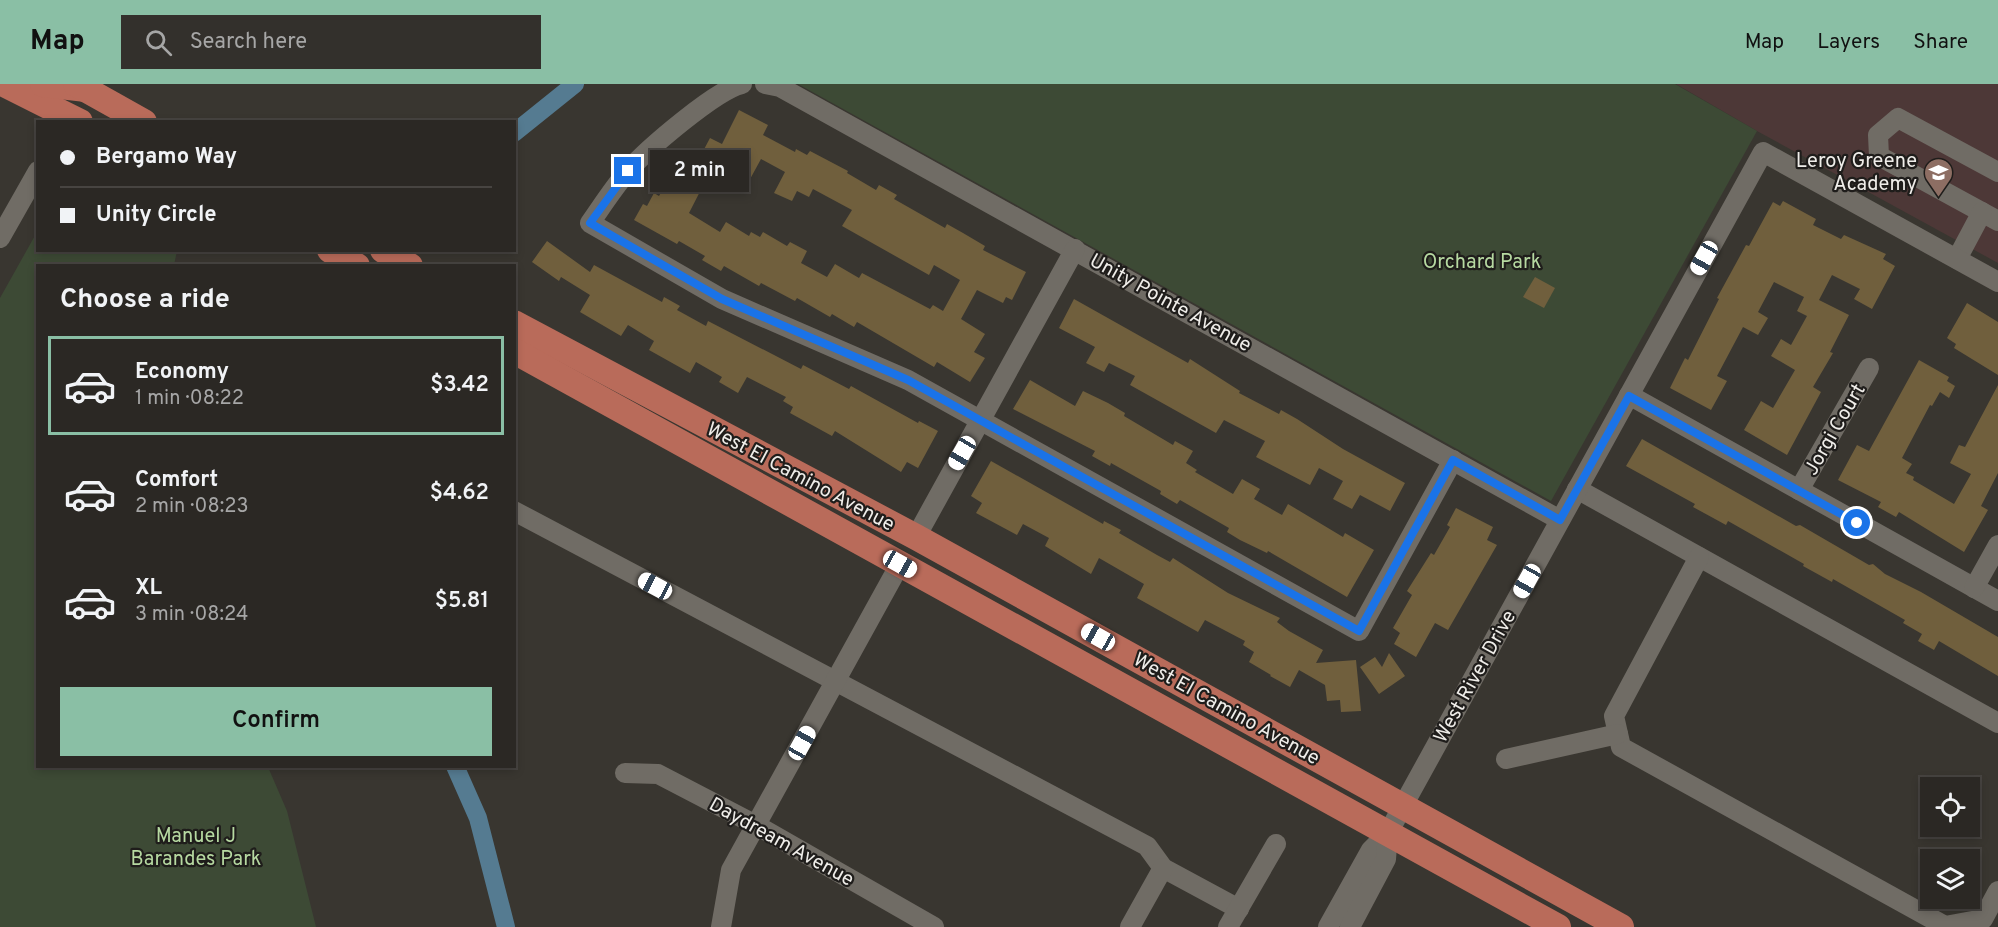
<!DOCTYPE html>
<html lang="en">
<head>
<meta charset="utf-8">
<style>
	:root { --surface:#2b2824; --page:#33302c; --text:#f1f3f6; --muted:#a6a6a6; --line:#474441; --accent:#8abfa5 }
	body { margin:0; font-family:Overpass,sans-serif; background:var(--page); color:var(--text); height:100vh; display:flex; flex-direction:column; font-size:22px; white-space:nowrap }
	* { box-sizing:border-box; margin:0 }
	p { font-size:20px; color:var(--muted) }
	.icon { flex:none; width:33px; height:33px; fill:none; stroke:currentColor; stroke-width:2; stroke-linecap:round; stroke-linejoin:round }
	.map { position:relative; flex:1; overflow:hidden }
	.sheet { position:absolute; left:36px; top:180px; width:480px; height:504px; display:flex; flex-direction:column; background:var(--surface); border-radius:0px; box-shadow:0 3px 9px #0003,0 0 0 2px var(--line) }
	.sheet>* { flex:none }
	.hud { position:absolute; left:36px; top:36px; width:480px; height:132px; border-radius:0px; box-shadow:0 3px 9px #0003,0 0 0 2px var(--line); display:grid; align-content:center; height:132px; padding:0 24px; background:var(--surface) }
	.fabs { position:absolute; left:1920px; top:693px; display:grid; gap:12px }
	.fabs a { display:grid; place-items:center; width:60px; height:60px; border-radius:0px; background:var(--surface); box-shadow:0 3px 9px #0003,0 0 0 2px var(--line); font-size:30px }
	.end { position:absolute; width:27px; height:27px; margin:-14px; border:8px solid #1a73e8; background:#fff; box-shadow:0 0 0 3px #fff }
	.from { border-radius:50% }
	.bubble { position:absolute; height:42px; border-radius:0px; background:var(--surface); box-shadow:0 3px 9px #0003,0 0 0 2px var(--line); font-size:20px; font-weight:600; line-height:42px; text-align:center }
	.car { position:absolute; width:18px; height:36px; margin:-18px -9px; border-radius:8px; box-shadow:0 0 4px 2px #0007; background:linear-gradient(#fff 24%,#345 0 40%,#fff 0 76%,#345 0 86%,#fff 0) }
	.hud b { display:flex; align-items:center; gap:21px; height:57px; font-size:22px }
	.hud b+b { border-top:2px solid var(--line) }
	.hud i { width:15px; height:15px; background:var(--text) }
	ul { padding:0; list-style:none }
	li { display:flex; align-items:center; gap:18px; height:99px; margin:0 12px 9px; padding:0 12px; border:3px solid transparent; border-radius:0px }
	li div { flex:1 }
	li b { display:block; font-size:22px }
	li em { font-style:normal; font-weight:600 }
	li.selected { border-color:var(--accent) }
	li>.icon { width:54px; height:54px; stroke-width:1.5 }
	h2 { padding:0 24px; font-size:27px; line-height:72px }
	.button { display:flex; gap:12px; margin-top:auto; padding:12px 24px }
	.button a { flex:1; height:69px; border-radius:0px; background:var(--accent); color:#111; font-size:24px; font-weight:600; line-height:69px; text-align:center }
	header { display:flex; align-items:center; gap:36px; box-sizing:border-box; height:84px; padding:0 30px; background:var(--accent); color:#111 }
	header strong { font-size:28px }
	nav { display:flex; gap:33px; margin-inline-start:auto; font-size:21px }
	.search { width:420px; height:54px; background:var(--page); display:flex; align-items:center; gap:15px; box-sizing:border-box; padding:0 21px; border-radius:0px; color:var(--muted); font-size:22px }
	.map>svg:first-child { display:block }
	.education { fill:#4d3837 }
	.green { fill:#3d4a35 }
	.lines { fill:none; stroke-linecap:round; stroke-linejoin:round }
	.canal { stroke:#557b91; stroke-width:18 }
	.building { fill:#705f3d; fill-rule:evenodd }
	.minor { stroke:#706c65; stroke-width:20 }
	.major { stroke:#b96b5a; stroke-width:26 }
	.route { stroke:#1a73e8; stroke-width:8 }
	.labels { text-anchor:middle; stroke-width:4.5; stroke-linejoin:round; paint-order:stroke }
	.poi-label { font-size:20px; fill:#efede9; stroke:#1f1d1b; text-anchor:end }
	.park-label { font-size:20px; fill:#b6d9a1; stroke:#1f1d1b }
	.street-label { font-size:20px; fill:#efede9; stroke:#1f1d1b }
</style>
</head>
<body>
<header>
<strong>Map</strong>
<div class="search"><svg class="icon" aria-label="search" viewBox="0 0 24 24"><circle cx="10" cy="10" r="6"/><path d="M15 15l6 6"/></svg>Search here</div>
<nav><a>Map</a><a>Layers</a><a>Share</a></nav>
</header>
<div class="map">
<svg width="1998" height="843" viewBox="0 0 1998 843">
	<rect width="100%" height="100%" fill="#393630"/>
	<path class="education" d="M1676 0H1998V179L1757 47Z"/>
	<g class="green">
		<path d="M798 0H1675L1757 47 1551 417Z"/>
		<path d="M37 148 38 166 177 167 174 181 38 182V682L268 683 287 727 316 843H0V214Z"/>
	</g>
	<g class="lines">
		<g class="canal">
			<path d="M514 49 575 0"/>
			<path d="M455 682 478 734 506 843"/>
		</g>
	</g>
	<g class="building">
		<path d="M739 26 768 41 763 51 795 68 796 65 807 71 810 67 848 87 847 89 876 106 879 101 897 111 894 115 945 144 947 140 963 149 985 162 983 166 1026 188 1012 216 1006 213 1003 219 977 206 961 235 985 250 974 268 985 274 970 298 937 278 934 283 857 238 854 243 832 230 830 233 797 214 795 217 761 199 759 202 724 182 721 187 702 176 705 172 679 157 677 160 634 136 643 120 647 122 654 109 659 112 670 92 678 96 684 84 692 88 710 54 722 60ZM761 75 785 88 774 109 792 117 797 107 809 113 813 105 852 126 842 142 929 191 934 181 960 196 943 227 933 221 930 225 862 189 859 194 835 180 827 193 801 179 807 167 790 158 787 162 763 148 760 153 751 148 749 152 726 138 720 148 689 129 709 90 743 108Z"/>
		<path d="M1783 117 1816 135 1813 141 1841 155 1844 151 1886 170 1883 175 1895 182 1872 225 1854 215 1860 205 1832 191 1819 216 1849 231 1830 268 1833 269 1813 303 1821 308 1787 371 1744 346 1761 317 1773 324 1795 286 1771 272 1781 255 1791 261 1807 232 1797 227 1804 213 1774 198 1758 228 1768 234 1758 251 1743 243 1717 292 1727 297 1711 326 1670 304 1685 274 1688 276 1719 215 1717 214 1746 161 1749 162 1773 118 1780 122Z"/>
		<path d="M547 157 590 188 594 181 662 218 664 213 680 222 677 226 706 242 708 237 801 285 803 281 849 305 851 302 918 339 919 337 938 347 918 384 907 378 901 388 835 347 832 352 790 329 793 323 783 317 786 313 747 293 738 309 719 298 722 293 696 278 690 289 649 266 654 257 628 241 621 252 580 228 590 211 561 193 559 197 532 178Z"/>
		<path d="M1535 193 1555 204 1544 224 1523 213Z"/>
		<path d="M1074 215 1188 279 1190 275 1240 307 1239 309 1279 330 1281 326 1297 335 1343 365 1405 399 1390 427 1360 411 1352 425 1333 415 1343 397 1319 384 1310 401 1256 373 1265 357 1224 336 1216 349 1130 301 1135 292 1109 279 1104 288 1086 279 1095 263 1059 244Z"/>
		<path d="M1967 219 1998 238V291L1954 264 1956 260 1947 254Z"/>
		<path d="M1919 276 1949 293 1947 297 1955 302 1949 314 1940 308 1932 322 1930 321 1902 374 1912 380 1906 389 1914 393 1913 396 1954 420 1971 390 1950 379 1959 361 1965 363 1998 301V389L1981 422 1988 426 1964 468 1899 428 1896 433 1878 423 1881 418 1838 396 1857 361 1869 367Z"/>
		<path d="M1030 296 1075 322 1083 307 1108 319 1125 329 1124 332 1173 361 1175 357 1193 367 1186 379 1197 386 1195 388 1233 410 1242 395 1260 405 1254 415 1282 431 1288 420 1343 453 1345 449 1374 466 1347 513 1268 467 1267 469 1240 456 1227 448 1229 444 1180 416 1177 420 1160 410 1161 407 1111 379 1110 382 1092 372 1095 367 1013 325Z"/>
		<path d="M1642 355 1796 442 1800 441 1869 481 1873 480 1885 490 1921 508 1998 553V592L1939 557 1934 566 1918 557 1922 550 1903 539 1905 536 1833 495 1832 498 1803 482 1804 480 1728 437 1726 441 1693 423 1695 420 1626 382Z"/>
		<path d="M991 377 1103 440 1104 437 1121 446 1119 449 1157 471 1170 478 1173 474 1228 509 1280 534 1277 538 1289 547 1323 566 1316 579 1356 576 1361 627 1341 628 1340 616 1327 617 1325 601 1299 586 1290 603 1270 592 1271 591 1249 578 1254 568 1243 561 1245 557 1205 536 1198 548 1137 514 1144 500 1099 474 1091 490 1045 462 1049 454 1023 440 1017 451 976 429 982 419 971 412Z"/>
		<path d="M1456 424 1493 443 1487 456 1497 461 1448 546 1435 539 1416 573 1394 560 1400 549 1393 544 1412 511 1407 507 1431 469 1434 471 1450 443 1447 441Z"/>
		<path d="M1389 569 1405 592 1379 610 1360 583 1375 573 1382 583Z"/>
	</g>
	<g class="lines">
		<g class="minor">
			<path d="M742 0C716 6 647 65 628 87 614 103 602 122 590 139L722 215 908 296 1359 547 1453 376"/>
			<path d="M765 0 780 3 1560 436"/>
			<path d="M1998 88 1898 34 1878 51 1879 72 1998 137"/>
			<path d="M0 154 38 87"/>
			<path d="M1957 175 1982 128"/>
			<path d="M1629 311 1998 517"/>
			<path d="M1577 405 1998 639"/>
			<path d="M1799 406 1869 284"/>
			<path d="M514 427 1147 762 1163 784 1239 825"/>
			<path d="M916 453 1075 165"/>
			<path d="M1699 473 1614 632 1621 663 1945 842 1983 835 1998 807"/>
			<path d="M1974 504 1998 461"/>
			<path d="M1506 675 1618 650"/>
			<path d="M625 689 658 690 756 741 934 843"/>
			<path d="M721 843 731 786 900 480"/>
			<path d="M1130 843 1163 784"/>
			<path d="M1228 843 1276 760"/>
			<path d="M1328 843 1371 766 1388 749 1763 68 1998 198"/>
			<path d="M1350 843 1386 775 1388 749"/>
		</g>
		<g class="major">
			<path d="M4 0 80 38"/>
			<path d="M43 0 86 5"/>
			<path d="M76 0 144 38"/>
			<path d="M330 166 357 182"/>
			<path d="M383 166 410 182"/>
			<path d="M514 239 916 453 1621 843"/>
			<path d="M514 267 1558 843"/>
		</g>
	</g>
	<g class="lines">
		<path class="route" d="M628 87 590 139 722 215 908 296 1359 547 1453 376 1560 436 1629 312 1857 439"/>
	</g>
	<defs>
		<symbol id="school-pin" viewBox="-11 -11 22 30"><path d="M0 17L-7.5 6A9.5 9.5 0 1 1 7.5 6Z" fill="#8d6e63" stroke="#1f1d1b"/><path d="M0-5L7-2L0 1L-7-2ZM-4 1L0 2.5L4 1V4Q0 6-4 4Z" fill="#fff"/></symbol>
	</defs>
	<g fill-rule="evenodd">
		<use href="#school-pin" x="1922" y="72" width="33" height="45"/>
	</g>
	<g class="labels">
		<g class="poi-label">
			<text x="1917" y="83">Leroy Greene<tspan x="1917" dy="23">Academy</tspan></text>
		</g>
		<g class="park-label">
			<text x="1482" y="184">Orchard Park</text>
			<text x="196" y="758">Manuel J<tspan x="196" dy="23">Barandes Park</tspan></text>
		</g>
		<g class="street-label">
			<text transform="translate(1171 218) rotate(29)" y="7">Unity Pointe Avenue</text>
			<text transform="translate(1834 345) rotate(-60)" y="7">Jorgi Court</text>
			<text transform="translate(801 392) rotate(28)" y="7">West El Camino Avenue</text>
			<text transform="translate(1474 592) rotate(-61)" y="7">West River Drive</text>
			<text transform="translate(1227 624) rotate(29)" y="7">West El Camino Avenue</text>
			<text transform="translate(782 757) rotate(29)" y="7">Daydream Avenue</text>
		</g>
	</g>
</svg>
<div class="fabs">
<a><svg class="icon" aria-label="locate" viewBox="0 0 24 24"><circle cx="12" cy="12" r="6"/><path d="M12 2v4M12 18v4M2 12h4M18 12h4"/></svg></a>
<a><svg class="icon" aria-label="layers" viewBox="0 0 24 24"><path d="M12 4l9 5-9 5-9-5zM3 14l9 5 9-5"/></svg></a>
</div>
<i class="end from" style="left:1857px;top:439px"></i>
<i class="end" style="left:628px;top:87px"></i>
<div class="bubble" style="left:650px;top:66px;width:99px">2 min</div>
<i class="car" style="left:1704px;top:174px;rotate:209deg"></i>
<i class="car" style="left:962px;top:369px;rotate:210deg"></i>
<i class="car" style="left:900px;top:480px;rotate:119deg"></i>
<i class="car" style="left:1527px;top:497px;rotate:209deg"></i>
<i class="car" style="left:655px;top:502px;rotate:298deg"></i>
<i class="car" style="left:1098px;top:553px;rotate:299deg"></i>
<i class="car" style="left:802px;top:659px;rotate:29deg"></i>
<div class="hud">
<b><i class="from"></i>Bergamo Way</b>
<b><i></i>Unity Circle</b>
</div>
<section class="sheet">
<h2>Choose a ride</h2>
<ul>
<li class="selected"><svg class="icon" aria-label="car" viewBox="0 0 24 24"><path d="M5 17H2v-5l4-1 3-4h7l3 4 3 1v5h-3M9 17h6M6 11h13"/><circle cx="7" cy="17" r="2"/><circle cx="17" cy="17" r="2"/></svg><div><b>Economy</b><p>1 min · 08:22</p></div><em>$3.42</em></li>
<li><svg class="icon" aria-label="car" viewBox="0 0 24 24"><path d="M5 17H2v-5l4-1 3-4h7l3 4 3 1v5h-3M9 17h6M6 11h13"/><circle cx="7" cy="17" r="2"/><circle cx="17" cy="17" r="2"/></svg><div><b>Comfort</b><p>2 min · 08:23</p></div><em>$4.62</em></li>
<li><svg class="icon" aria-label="car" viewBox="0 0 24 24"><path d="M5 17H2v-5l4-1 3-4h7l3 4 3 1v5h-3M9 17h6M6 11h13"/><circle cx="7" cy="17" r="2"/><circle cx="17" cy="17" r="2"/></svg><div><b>XL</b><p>3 min · 08:24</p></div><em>$5.81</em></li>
</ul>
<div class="button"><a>Confirm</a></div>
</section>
</div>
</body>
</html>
